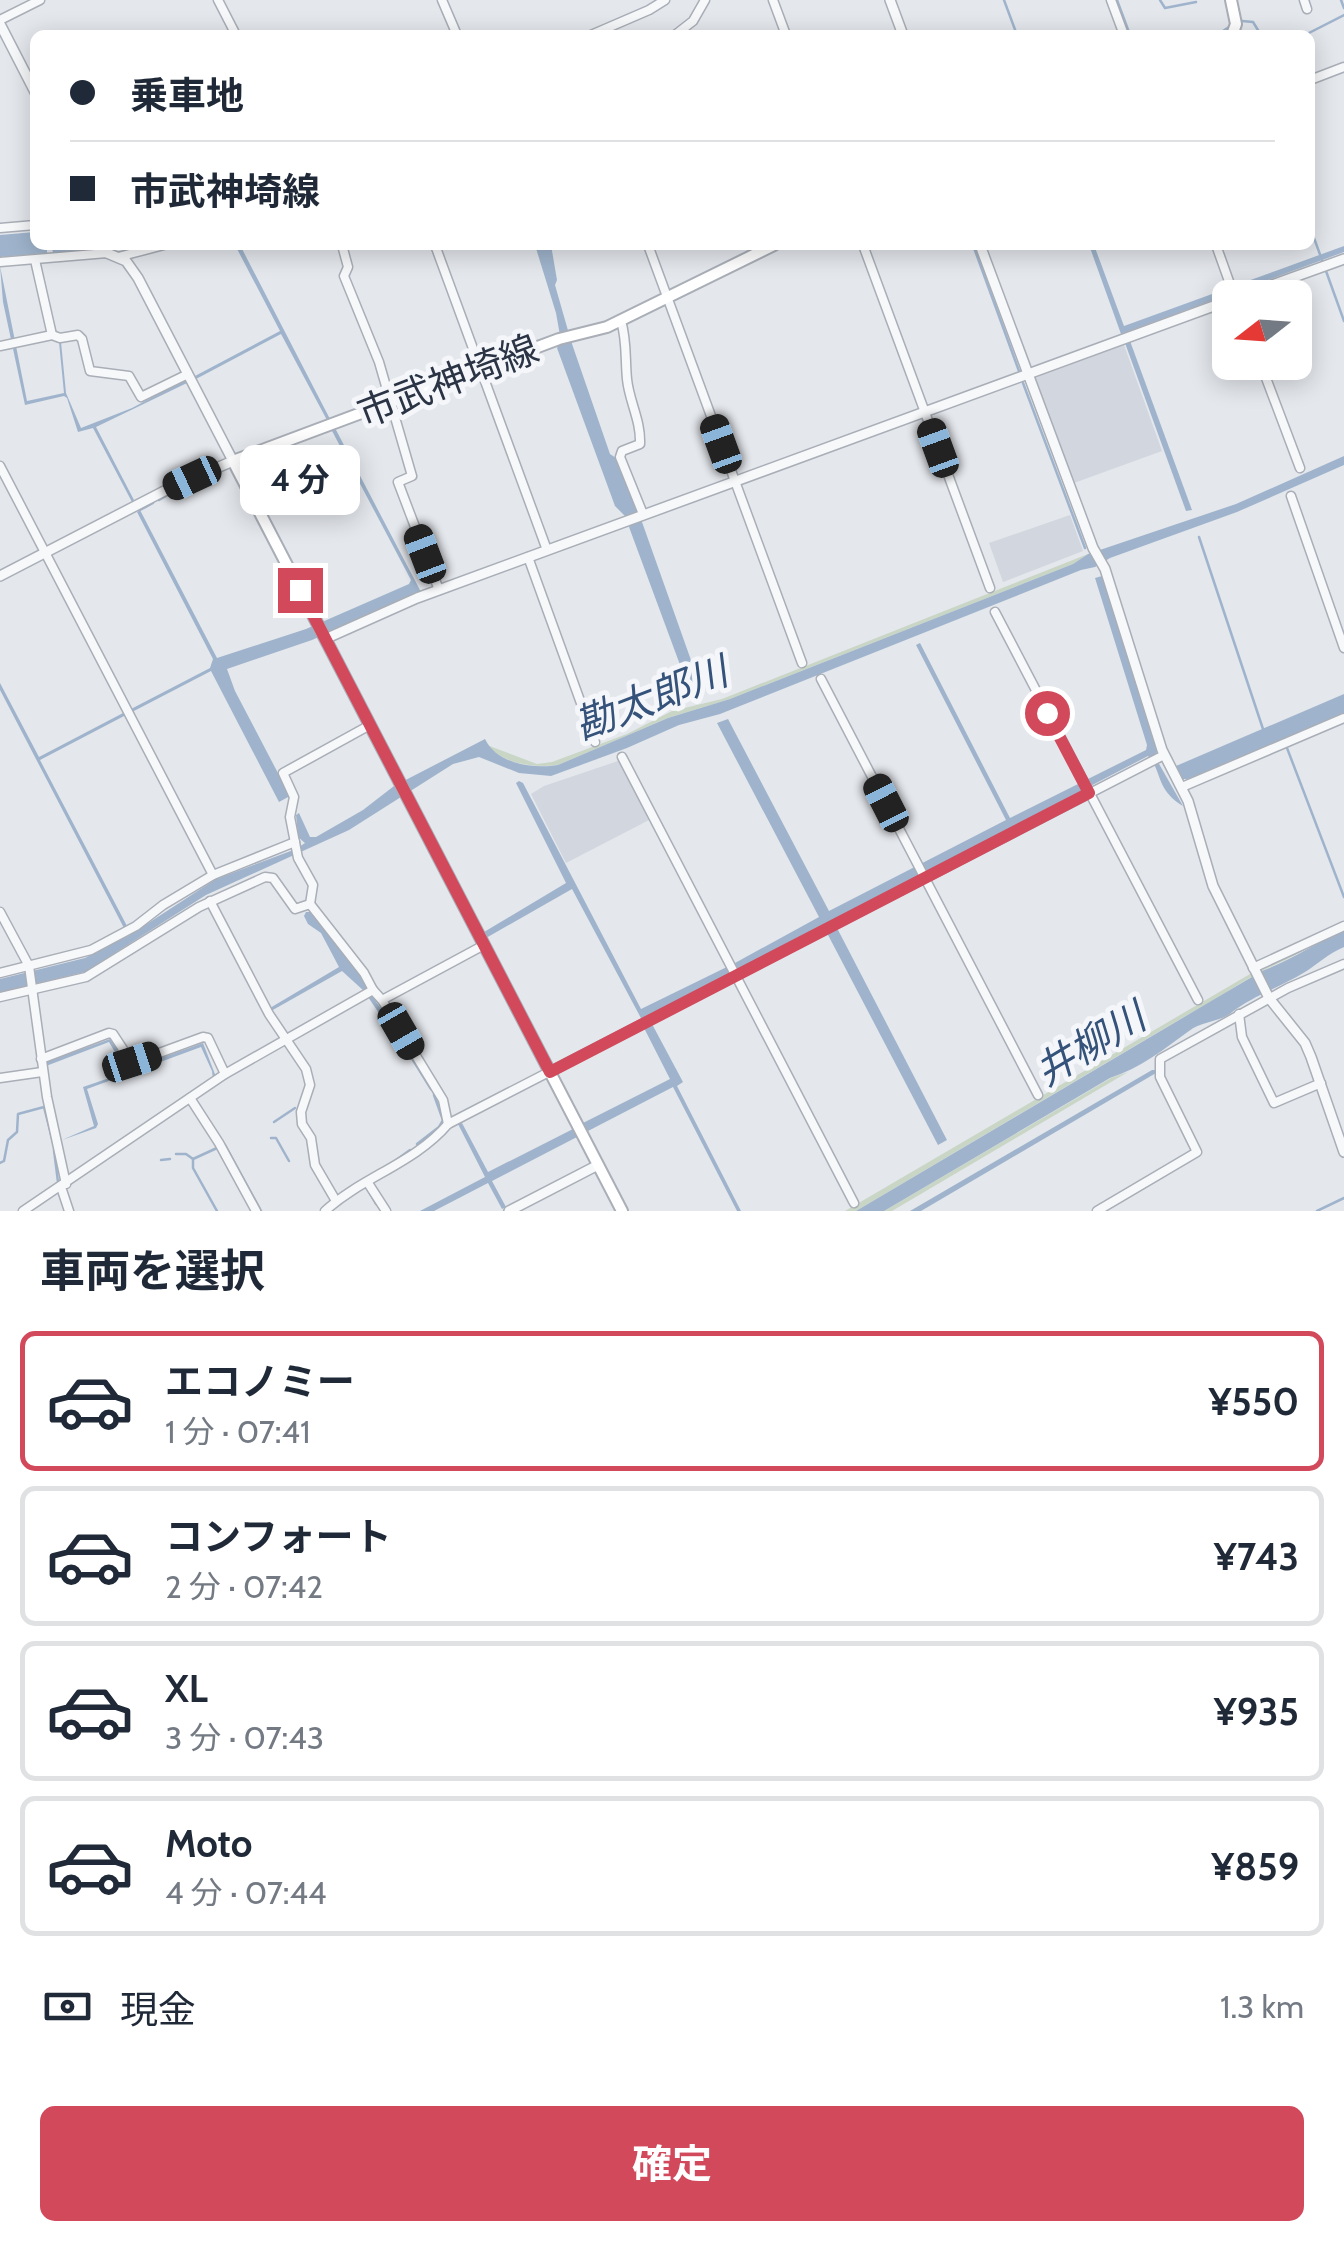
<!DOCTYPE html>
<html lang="ja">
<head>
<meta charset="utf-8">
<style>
	:root { --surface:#fff; --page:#f2f2f3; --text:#1f2937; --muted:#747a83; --line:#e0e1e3; --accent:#d1495b }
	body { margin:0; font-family:Cabin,"Noto Sans JP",sans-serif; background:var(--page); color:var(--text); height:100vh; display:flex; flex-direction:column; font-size:38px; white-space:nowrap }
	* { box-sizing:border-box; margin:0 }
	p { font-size:32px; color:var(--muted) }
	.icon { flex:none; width:55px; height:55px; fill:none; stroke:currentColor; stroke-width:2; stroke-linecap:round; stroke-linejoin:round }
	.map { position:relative; height:1211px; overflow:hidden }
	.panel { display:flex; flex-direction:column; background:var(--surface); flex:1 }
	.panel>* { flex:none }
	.guide { position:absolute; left:30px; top:30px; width:1285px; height:220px; border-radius:15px; box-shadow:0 5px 25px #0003; display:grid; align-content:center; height:220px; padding:0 40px; background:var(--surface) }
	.needle { width:65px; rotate:253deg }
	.buttons { position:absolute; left:1212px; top:280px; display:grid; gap:20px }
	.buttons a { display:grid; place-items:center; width:100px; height:100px; border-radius:15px; background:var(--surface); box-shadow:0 5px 25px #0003; font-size:50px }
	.end { position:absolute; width:45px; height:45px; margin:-22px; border:12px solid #d1495b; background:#fff; box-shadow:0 0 0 5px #fff }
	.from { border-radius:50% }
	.bubble { position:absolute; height:70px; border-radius:15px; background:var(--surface); box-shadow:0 5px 25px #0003; font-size:32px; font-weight:700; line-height:70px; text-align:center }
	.car { position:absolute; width:30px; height:60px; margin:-30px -15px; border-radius:12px; box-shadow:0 0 8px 2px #0007; background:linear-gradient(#222 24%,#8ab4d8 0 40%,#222 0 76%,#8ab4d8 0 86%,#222 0) }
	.guide b { display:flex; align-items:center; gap:35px; height:95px; font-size:38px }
	.guide b+b { border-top:2px solid var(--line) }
	.guide i { width:25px; height:25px; background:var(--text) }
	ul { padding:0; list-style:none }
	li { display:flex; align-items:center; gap:30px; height:140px; margin:0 20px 15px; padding:0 20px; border:5px solid var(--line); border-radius:15px }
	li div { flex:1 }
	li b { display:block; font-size:38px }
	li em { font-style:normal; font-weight:700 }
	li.on { border-color:var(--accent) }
	li>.icon { width:90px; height:90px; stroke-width:1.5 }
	h2 { padding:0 40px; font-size:45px; line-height:120px }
	.pay { display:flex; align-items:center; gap:25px; height:110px; padding:0 40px; font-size:38px }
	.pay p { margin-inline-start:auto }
	.button { display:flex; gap:20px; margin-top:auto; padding:20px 40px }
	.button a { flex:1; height:115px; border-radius:15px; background:var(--accent); color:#fff; font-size:40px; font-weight:700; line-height:115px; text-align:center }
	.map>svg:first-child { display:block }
	.built { fill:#d2d6de }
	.green { fill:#c9d6c5 }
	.water { fill:#9fb4cc }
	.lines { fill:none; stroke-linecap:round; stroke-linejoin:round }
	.stream { stroke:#9fb4cc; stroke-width:2.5 }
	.minor-casing { stroke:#a9aeb7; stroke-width:11 }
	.tertiary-casing { stroke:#a9aeb7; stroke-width:12 }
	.secondary-casing { stroke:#a9aeb7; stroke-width:14 }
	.minor { stroke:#f7f8fa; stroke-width:8 }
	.tertiary { stroke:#f7f8fa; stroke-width:9 }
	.secondary { stroke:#fff; stroke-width:10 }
	.route { stroke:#d1495b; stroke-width:12 }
	.labels { text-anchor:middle; stroke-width:10; stroke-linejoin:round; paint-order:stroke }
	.street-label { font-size:38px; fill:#2b3445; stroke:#f4f6f9 }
	.water-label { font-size:40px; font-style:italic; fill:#34527a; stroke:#f4f6f9 }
</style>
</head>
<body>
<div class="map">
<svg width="1344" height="1211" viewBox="0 0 1344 1211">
	<rect width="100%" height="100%" fill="#e4e7ec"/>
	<g class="built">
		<path d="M1124 345 1162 451 1074 483 1035 377Z"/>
		<path d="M1070 515 1083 551 1003 582 989 543Z"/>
		<path d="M621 760 651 819 566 863 531 794 544 786Z"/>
	</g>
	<g class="green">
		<path d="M1088 554 1073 564 730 699 668 718 558 765C534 768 503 764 487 745L537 764 552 762 627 734 672 711 722 699Z"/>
		<path d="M1317 942C1299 955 1280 962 1260 972 1233 987 1209 1004 1182 1018L856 1211H845L1262 967Z"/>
		<path d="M1128 1072 892 1211H884L1111 1078Z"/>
	</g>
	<g class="water">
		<path d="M35 232V245H92L89 250 53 253 52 248H47V253L0 257V235Z"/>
		<path d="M235 245H240L331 421 328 422 281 334 196 379 195 376 280 331Z"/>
		<path d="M535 245H551L557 280 555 285 571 341 610 454 616 458 637 511 633 515 636 521 642 522 703 694 693 697 686 681 629 527 632 523 615 506 557 348 561 341 556 313Z"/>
		<path d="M1089 245H1094L1124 326 1344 246V252L1121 334Z"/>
		<path d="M0 266 27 401 64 393 59 342H61L66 393 81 428 132 408 185 380 187 383 96 427 134 500 132 502 93 428 78 432 67 398 64 396 25 405 3 302Z"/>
		<path d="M1130 341 1192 510 1186 511 1125 343Z"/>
		<path d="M335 428 421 592 312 640 227 669 235 691 290 796 279 802 211 671 132 712 131 709 210 668 213 659 137 512 140 510 217 658 306 629 409 584 411 580 331 429Z"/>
		<path d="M1344 456V465L1237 512 1110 558 1095 567 1081 570 720 714 679 725 627 748 551 776 519 773 479 757 453 764 349 830 206 895 85 972 0 992V979L85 958 130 935 216 879 296 849 305 843 298 837 296 815 299 813 310 837H316L363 810 394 786 485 739C497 764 533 769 558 765L668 718 730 699 1073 564 1088 554 1236 504Z"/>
		<path d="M1102 576 1157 752 1154 755 1183 806C1155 789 1163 772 1148 756L642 1020 572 889 486 938 484 932 566 883 516 783 519 781 523 783 641 1009 735 963 819 917 717 723 728 719 829 911 1006 820 916 645 920 643 1010 818 1146 750 1147 745 1095 578Z"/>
		<path d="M0 683 39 757 125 712 126 715 40 760 127 926 124 928 0 690Z"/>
		<path d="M1344 694V713L1188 779H1183L1176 766Z"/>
		<path d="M306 912H311L363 977C370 997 385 1013 397 1032L393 1034 364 991 342 971 271 1011 270 1008 339 967 321 933 308 924 304 916Z"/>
		<path d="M837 928 947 1140 938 1145 827 933Z"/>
		<path d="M1344 930V947C1328 954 1319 963 1305 972 1281 987 1254 995 1231 1013 1220 1022 1202 1021 1189 1031 1164 1049 1141 1068 1110 1078L884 1211H856L1262 971C1291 960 1316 943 1344 930Z"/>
		<path d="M652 1024 683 1082 677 1086 741 1211H737L673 1087 588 1131 583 1123 670 1079 644 1028Z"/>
		<path d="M110 1039 130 1069 203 1043 216 1077 213 1079 212 1071 201 1047 87 1089 98 1124 96 1128 62 1140 94 1126 83 1087 124 1073 125 1069 109 1042 46 1066V1062Z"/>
		<path d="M1152 1070H1156V1073L921 1211H910Z"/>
		<path d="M462 1123 488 1172 573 1129 577 1137 492 1181 506 1207 502 1209 488 1183 434 1211H420L485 1177 458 1124Z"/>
	</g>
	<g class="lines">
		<g class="stream">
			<path d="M1004 0 1017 35"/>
			<path d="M1117 0 1130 35"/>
			<path d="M1160 0 1165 8 1196 2"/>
			<path d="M1341 0 1344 8"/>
			<path d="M1242 21 1253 22 1261 35"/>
			<path d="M1217 35 1232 25"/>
			<path d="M1305 35 1344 15"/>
			<path d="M1310 227 1322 260"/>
			<path d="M973 245 1019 371"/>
			<path d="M1326 271 1344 321"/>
			<path d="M1023 383 1085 548"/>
			<path d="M159 500 171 493"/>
			<path d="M140 510 153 503"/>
			<path d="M1199 537 1263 729"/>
			<path d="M1287 748 1344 897"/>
			<path d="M396 1033 405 1048"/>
			<path d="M408 1052 431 1089"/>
			<path d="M274 1122 295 1108"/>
			<path d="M271 1138H276L289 1161"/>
			<path d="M417 1144 439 1127 443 1120 434 1095"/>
			<path d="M225 1145 261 1211"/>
			<path d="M54 1150 58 1182"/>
			<path d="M176 1154H186L193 1159 217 1148"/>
			<path d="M193 1159V1168L217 1211"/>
			<path d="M161 1160 170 1159"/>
			<path d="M0 1163 4 1161 8 1140 17 1132 18 1114 44 1107 53 1142"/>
			<path d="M392 1163 410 1150"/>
			<path d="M367 1188 376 1204"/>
			<path d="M1317 1211 1344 1198"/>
		</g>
		<defs>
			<g id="minor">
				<path d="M218 0 236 35"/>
				<path d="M442 0 457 35"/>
				<path d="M773 0 786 35"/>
				<path d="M1111 0 1124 35"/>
				<path d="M1304 0 1307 9"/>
				<path d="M0 20 40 0"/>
				<path d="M591 35 649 10 665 0"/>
				<path d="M675 35 693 21 705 0"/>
				<path d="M1310 80 1344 67"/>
				<path d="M0 228 35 225"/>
				<path d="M342 245 348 267 344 276 379 362 412 476 398 482 439 590"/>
				<path d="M435 245 547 550"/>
				<path d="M648 245 802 663"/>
				<path d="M863 245 990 588"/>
				<path d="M1216 245 1235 298"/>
				<path d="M118 257 164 245"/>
				<path d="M35 260 52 335"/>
				<path d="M0 262 107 253"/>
				<path d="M621 321C627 340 625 359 627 379 629 401 641 420 640 444L622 451 620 457 643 514"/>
				<path d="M0 346 52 335 60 338 78 335 82 339 90 371 129 376 141 397 188 374"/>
				<path d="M1260 362 1300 468"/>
				<path d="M0 466 213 875"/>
				<path d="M1291 496 1344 648"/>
				<path d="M528 557 595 742"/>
				<path d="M995 612 1198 1000"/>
				<path d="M821 679 1038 1095"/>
				<path d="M622 757 854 1203"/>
				<path d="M1182 787 1344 718"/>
				<path d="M210 901 269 1014 306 1069 310 1085 301 1112 302 1124 311 1138 315 1165 336 1201"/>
				<path d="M310 904 313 885 298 858 290 817 294 797 283 773 370 725"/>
				<path d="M310 904 364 973 373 990"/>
				<path d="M0 912 29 966 47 1097 66 1184"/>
				<path d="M1253 968 1344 926"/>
				<path d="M0 973 91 950 136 926 163 905 213 875 295 842"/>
				<path d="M0 997 86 977 199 907 265 877 273 878 295 909 310 904"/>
				<path d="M382 1000 443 1100 448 1124"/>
				<path d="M1239 1014 1242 1037 1274 1103 1321 1083"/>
				<path d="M41 1059 109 1033 113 1034 132 1063 203 1037 208 1038 225 1074"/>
				<path d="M0 1078 42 1072"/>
				<path d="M190 1098 219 1143 256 1211"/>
				<path d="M368 1183 386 1211"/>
				<path d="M61 1187 69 1211"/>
				<path d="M23 1211 225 1074 373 990 382 1000 484 945"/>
				<path d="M325 1211C362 1177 415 1163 448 1124L1164 755"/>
				<path d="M1097 1211 1197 1152 1160 1077V1059L1288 988 1344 964"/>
			</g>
			<g id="tertiary">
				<path d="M890 0 903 35"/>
				<path d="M0 24 35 92"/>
				<path d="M980 245 1093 548 1105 569 1162 750 1188 801 1213 886 1269 998 1305 1043 1311 1057 1344 1152"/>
				<path d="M1236 298 1344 259"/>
				<path d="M0 576 172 487 233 461 138 278 126 261 107 253 104 245"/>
				<path d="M325 639 417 598 1230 300"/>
				<path d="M509 1211 598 1165"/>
			</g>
			<g id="secondary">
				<path d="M1231 0 1236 24 1232 35"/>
				<path d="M622 1211 233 461 559 339 607 327 774 245"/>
			</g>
		</defs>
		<use href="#minor" class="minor-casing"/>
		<use href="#tertiary" class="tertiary-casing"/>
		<use href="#secondary" class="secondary-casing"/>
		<use href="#minor" class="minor"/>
		<use href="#tertiary" class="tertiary"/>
		<use href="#secondary" class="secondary"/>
	</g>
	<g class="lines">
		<path class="route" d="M300 590 550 1072 1089 793 1047 713"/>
	</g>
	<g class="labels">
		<g class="street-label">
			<text transform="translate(448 381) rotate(-21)" y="13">市武神埼線</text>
		</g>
		<g class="water-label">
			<text transform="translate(651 698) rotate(-21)" y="14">勘太郎川</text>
			<text transform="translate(1090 1044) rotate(-31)" y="14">井柳川</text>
		</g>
	</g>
</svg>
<div class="buttons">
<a><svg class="needle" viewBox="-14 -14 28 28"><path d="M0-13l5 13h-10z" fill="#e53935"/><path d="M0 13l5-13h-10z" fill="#747a83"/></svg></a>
</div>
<i class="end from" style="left:1047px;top:713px"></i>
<i class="end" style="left:300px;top:590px"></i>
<div class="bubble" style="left:240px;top:445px;width:120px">4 分</div>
<i class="car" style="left:721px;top:444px;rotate:340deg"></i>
<i class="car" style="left:938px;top:448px;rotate:340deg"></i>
<i class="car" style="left:192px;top:478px;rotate:245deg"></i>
<i class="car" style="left:425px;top:554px;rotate:339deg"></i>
<i class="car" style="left:886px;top:803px;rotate:333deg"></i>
<i class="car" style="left:401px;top:1031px;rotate:150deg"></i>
<i class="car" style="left:132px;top:1062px;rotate:72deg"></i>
<div class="guide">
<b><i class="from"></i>乗車地</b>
<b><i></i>市武神埼線</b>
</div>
</div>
<section class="panel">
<h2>車両を選択</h2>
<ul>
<li class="on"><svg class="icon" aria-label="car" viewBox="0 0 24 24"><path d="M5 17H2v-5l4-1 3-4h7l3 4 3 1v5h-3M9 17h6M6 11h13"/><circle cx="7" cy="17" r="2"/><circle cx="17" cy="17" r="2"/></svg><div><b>エコノミー</b><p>1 分 · 07:41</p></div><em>¥550</em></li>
<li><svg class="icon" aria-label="car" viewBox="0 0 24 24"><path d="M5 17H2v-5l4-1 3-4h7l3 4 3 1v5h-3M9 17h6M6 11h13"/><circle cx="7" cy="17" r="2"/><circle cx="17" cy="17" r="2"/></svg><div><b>コンフォート</b><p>2 分 · 07:42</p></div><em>¥743</em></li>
<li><svg class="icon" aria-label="car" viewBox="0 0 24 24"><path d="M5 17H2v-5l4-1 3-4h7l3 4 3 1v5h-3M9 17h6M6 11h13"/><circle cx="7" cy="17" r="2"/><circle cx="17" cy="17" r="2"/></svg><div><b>XL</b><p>3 分 · 07:43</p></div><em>¥935</em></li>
<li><svg class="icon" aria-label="car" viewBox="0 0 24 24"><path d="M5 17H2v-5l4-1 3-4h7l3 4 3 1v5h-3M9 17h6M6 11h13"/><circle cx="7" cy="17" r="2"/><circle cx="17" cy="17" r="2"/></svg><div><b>Moto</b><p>4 分 · 07:44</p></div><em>¥859</em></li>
</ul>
<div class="pay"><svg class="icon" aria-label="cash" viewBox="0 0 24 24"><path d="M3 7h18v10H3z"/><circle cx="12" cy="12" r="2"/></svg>現金<p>1.3 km</p></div>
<div class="button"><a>確定</a></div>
</section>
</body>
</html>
